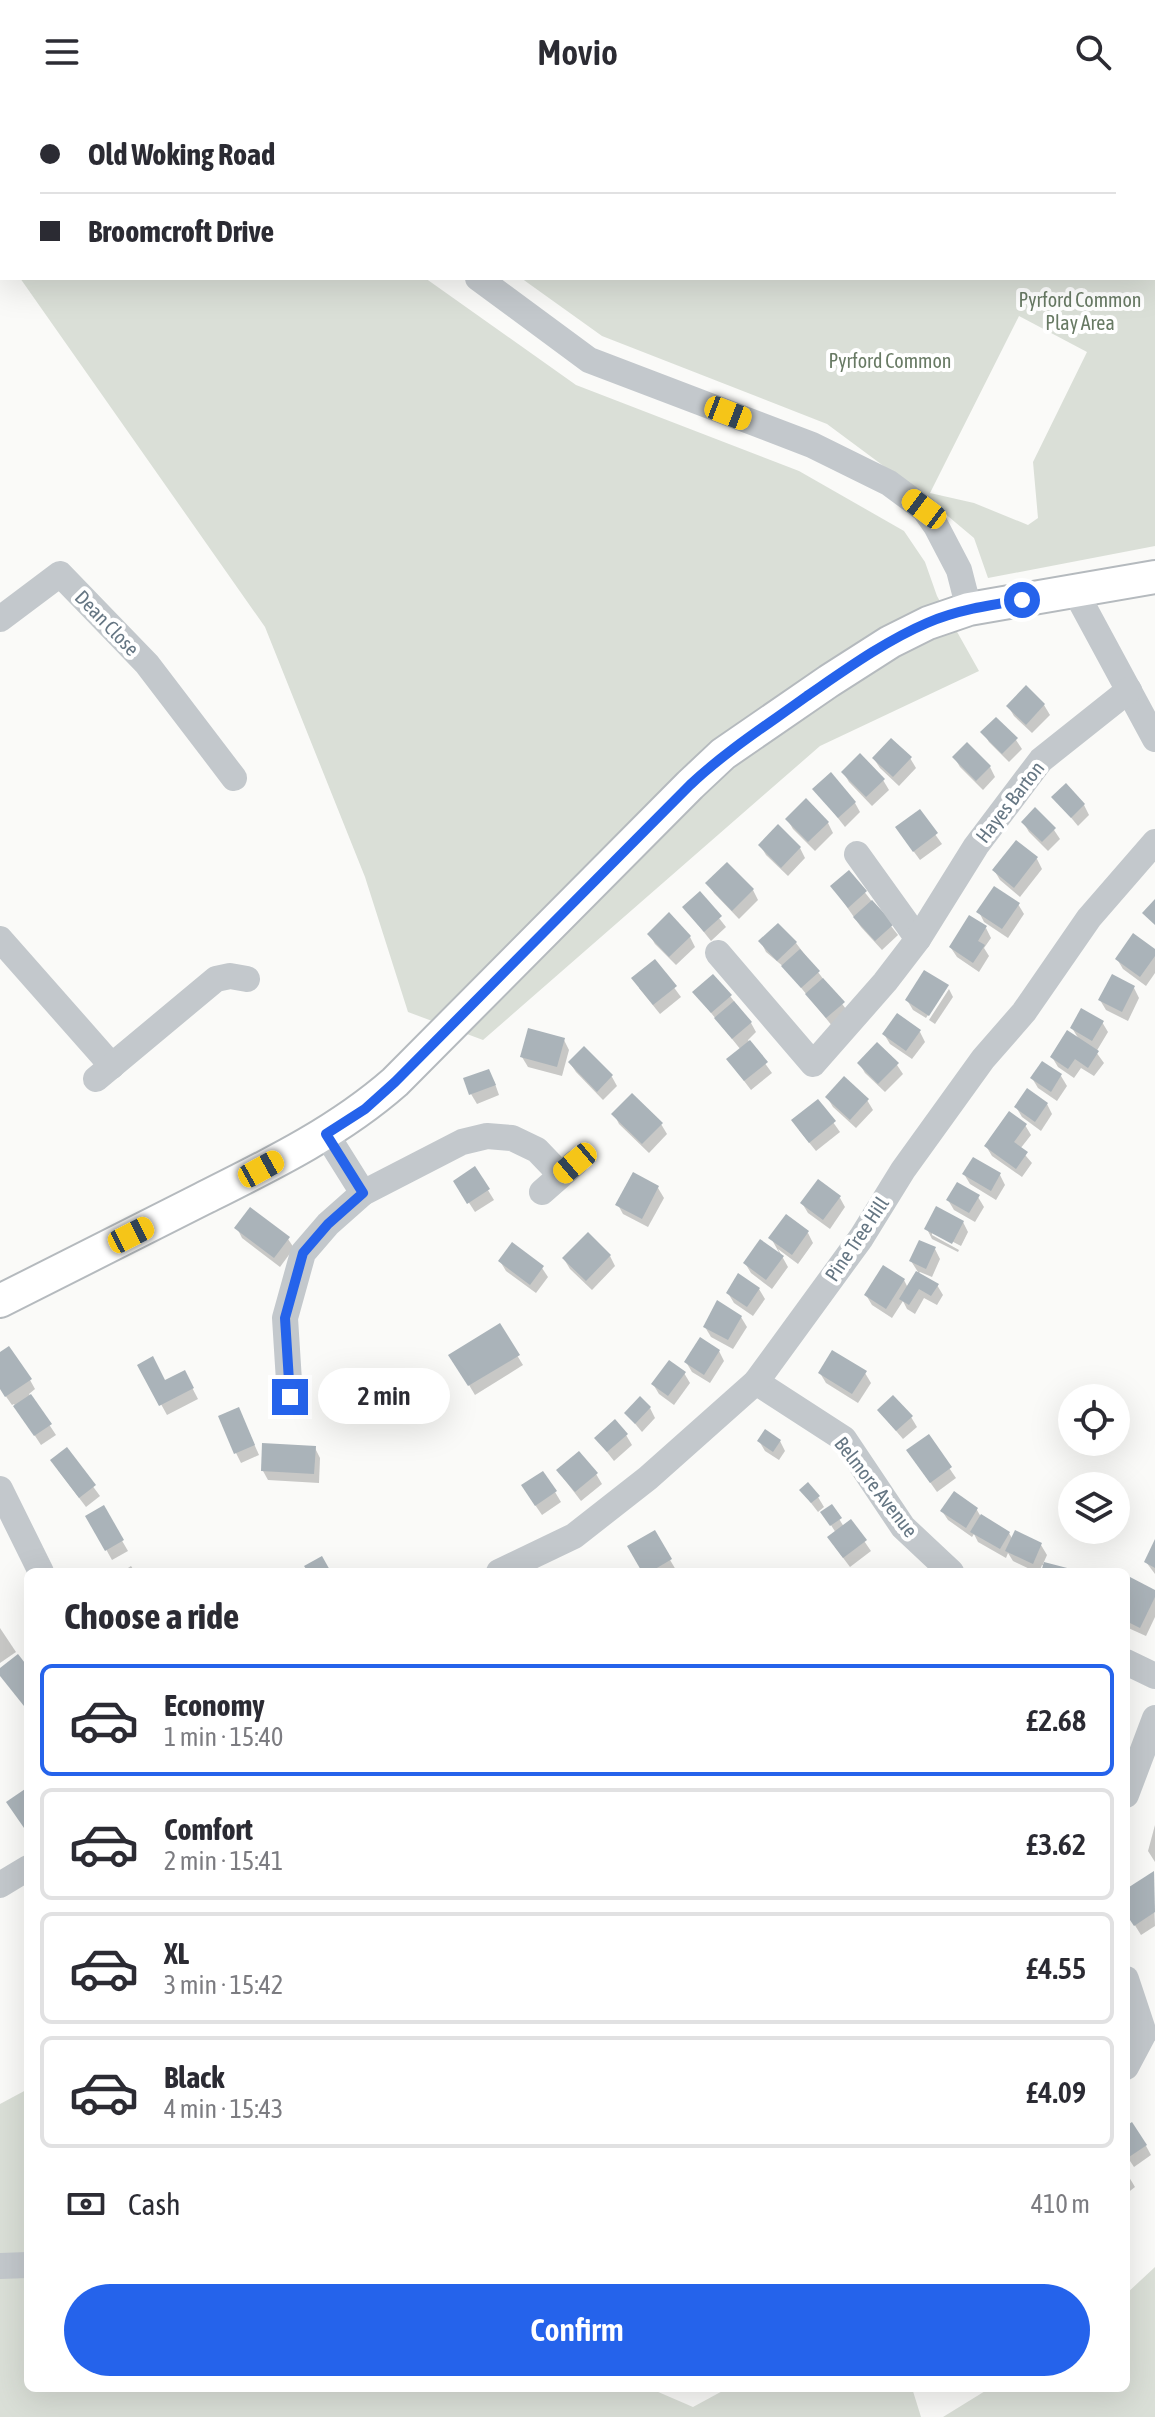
<!DOCTYPE html>
<html lang="en">
<head>
<meta charset="utf-8">
<style>
	:root { --surface:#fff; --page:#f7f7f7; --text:#2b2b33; --muted:#7c7c81; --line:#e1e1e2; --accent:#2563eb }
	body { margin:0; font-family:"Asap Condensed",sans-serif; background:var(--page); color:var(--text); height:100vh; display:flex; flex-direction:column; font-size:30px; white-space:nowrap }
	* { box-sizing:border-box; margin:0 }
	p { font-size:26px; color:var(--muted) }
	.icon { flex:none; width:44px; height:44px; fill:none; stroke:currentColor; stroke-width:2; stroke-linecap:round; stroke-linejoin:round }
	.map { position:relative; flex:1; overflow:hidden }
	.panel { position:absolute; left:24px; top:1464px; width:1106px; height:824px; display:flex; flex-direction:column; background:var(--surface); border-radius:12px; box-shadow:0 8px 32px #0002 }
	.panel>* { flex:none }
	.hud { position:absolute; left:0px; top:0px; width:1156px; height:176px; box-shadow:0 8px 32px #0002; display:grid; align-content:center; height:176px; padding:0 40px; background:var(--surface) }
	.fabs { position:absolute; left:1058px; top:1280px; display:grid; gap:16px }
	.fabs a { display:grid; place-items:center; width:72px; height:72px; border-radius:50%; background:var(--surface); box-shadow:0 8px 32px #0002; font-size:40px }
	.end { position:absolute; width:36px; height:36px; margin:-18px; border:10px solid #2563eb; background:#fff; box-shadow:0 0 0 4px #fff }
	.from { border-radius:50% }
	.bubble { position:absolute; height:56px; border-radius:28px; background:var(--surface); box-shadow:0 8px 32px #0002; font-size:26px; font-weight:600; line-height:56px; text-align:center }
	.car { position:absolute; width:24px; height:48px; margin:-24px -12px; border-radius:10px; box-shadow:0 0 6px 2px #0007; background:linear-gradient(#f5c518 24%,#345 0 40%,#f5c518 0 76%,#345 0 86%,#f5c518 0) }
	.hud b { display:flex; align-items:center; gap:28px; height:76px; font-size:30px }
	.hud b+b { border-top:2px solid var(--line) }
	.hud i { width:20px; height:20px; background:var(--text) }
	ul { padding:0; list-style:none }
	li { display:flex; align-items:center; gap:24px; height:112px; margin:0 16px 12px; padding:0 24px; border:4px solid var(--line); border-radius:12px }
	li div { flex:1 }
	li b { display:block; font-size:30px }
	li em { font-style:normal; font-weight:600 }
	li.selected { border-color:var(--accent) }
	li>.icon { width:72px; height:72px; stroke-width:1.5 }
	h2 { padding:0 40px; font-size:36px; line-height:96px }
	.pay { display:flex; align-items:center; gap:20px; height:88px; padding:0 40px; font-size:30px }
	.pay p { margin-inline-start:auto }
	.primary-button { display:flex; gap:16px; margin-top:auto; padding:16px 40px }
	.primary-button a { flex:1; height:92px; border-radius:48px; background:var(--accent); color:#fff; font-size:32px; font-weight:600; line-height:92px; text-align:center }
	header { display:flex; justify-content:space-between; align-items:center; height:104px; padding:0 40px; background:var(--surface); font-size:36px; font-weight:600 }
	.map>svg:first-child { display:block }
	.green { fill:#dadfd7; fill-rule:evenodd }
	.shadow { fill:#0003 }
	.building { fill:#aab3b9 }
	.lines { fill:none; stroke-linecap:round; stroke-linejoin:round }
	.major-casing { stroke:#b5babe; stroke-width:36 }
	.minor { stroke:#c3c8cc; stroke-width:26 }
	.major { stroke:#fff; stroke-width:32 }
	.route { stroke:#2563eb; stroke-width:10 }
	.labels { text-anchor:middle; stroke-width:8; stroke-linejoin:round; paint-order:stroke }
	.park-label { font-size:20px; fill:#687a64; stroke:#fff }
	.street-label { font-size:20px; fill:#657683; stroke:#fff }
</style>
</head>
<body>
<header><svg class="icon" aria-label="menu" viewBox="0 0 24 24"><path d="M4 6h16M4 12h16M4 18h16"/></svg>Movio<svg class="icon" aria-label="search" viewBox="0 0 24 24"><circle cx="10" cy="10" r="6"/><path d="M15 15l6 6"/></svg></header>
<div class="map">
<svg width="1155" height="2313" viewBox="0 0 1155 2313">
	<rect width="100%" height="100%" fill="#fafaf8"/>
	<g class="green">
		<path d="M0 0H256L257 2H2V148Z"/>
		<path d="M323 0H1155V442L988 474 974 434 924 392 827 320 602 232 521 174H1154V2ZM1019 212 1087 248 1033 358 1038 414 1028 421 974 399 930 389Z"/>
		<path d="M20 174H425L576 281 799 367 904 427 925 458 937 492 979 567 820 642 483 936 408 908 365 773 265 523Z"/>
		<path d="M28 1985V2284H649L693 2303 728 2284H912L921 2313H0V2000Z"/>
		<path d="M1155 2163V2313H943L990 2284H1126V2190Z"/>
	</g>
	<g class="shadow">
		<path d="M1044 601 1050 611 1032 629 1014 612 1008 602Z"/>
		<path d="M983 628 1016 636 1022 645 1009 658 989 638Z"/>
		<path d="M954 653 990 663 995 673 983 686 960 663Z"/>
		<path d="M910 654 916 664 899 682 880 664 874 655Z"/>
		<path d="M843 668 883 676 889 686 872 702 849 678Z"/>
		<path d="M815 685 855 699 860 708 845 723Z"/>
		<path d="M1054 693 1084 701 1089 711 1078 722Z"/>
		<path d="M919 708 942 740 920 756 903 733Z"/>
		<path d="M787 715 828 719 833 729 815 747 793 725Z"/>
		<path d="M1023 718 1054 726 1060 735 1048 747 1029 728Z"/>
		<path d="M1016 739 1037 755 1042 765 1020 793 1000 776 994 766Z"/>
		<path d="M760 741 800 744 805 754 788 772 766 751Z"/>
		<path d="M849 768 898 831 882 846 861 823 832 782Z"/>
		<path d="M708 780 753 786 758 796 739 815 714 789Z"/>
		<path d="M700 790 726 823 711 837 684 803Z"/>
		<path d="M1018 800 1024 810 1008 834 984 818 979 808Z"/>
		<path d="M986 824 991 834 984 844 989 852 979 868 957 853 951 844Z"/>
		<path d="M649 830 690 833 695 843 676 861 655 840Z"/>
		<path d="M761 838 796 839 849 909 833 923 785 864 766 848Z"/>
		<path d="M1155 848V869L1146 882 1123 865 1117 855Z"/>
		<path d="M655 858 681 893 660 910 639 884Z"/>
		<path d="M947 883 926 914 913 906 907 896Z"/>
		<path d="M1134 884 1139 894 1128 917 1106 906 1100 896Z"/>
		<path d="M949 885 953 893 935 920 929 916Z"/>
		<path d="M695 889 730 892 751 919 756 928 748 936 772 969 751 986 728 956 741 946Z"/>
		<path d="M1102 918 1108 928 1096 948 1104 959 1094 972 1081 964 1074 974 1058 963 1052 953 1080 937 1072 924Z"/>
		<path d="M920 928 925 938 912 955 890 940 884 930Z"/>
		<path d="M564 936 569 946 562 972 528 963 522 953Z"/>
		<path d="M584 945 612 973 617 982 603 996 576 968 570 959Z"/>
		<path d="M859 959 897 961 903 970 885 988 865 969Z"/>
		<path d="M1061 972 1067 982 1057 997 1038 984 1032 974Z"/>
		<path d="M494 977 499 991 477 1000 471 990Z"/>
		<path d="M827 993 867 996 873 1006 856 1024 833 1003Z"/>
		<path d="M818 997 840 1028 816 1047 799 1026Z"/>
		<path d="M1047 1000 1052 1010 1041 1027 1022 1013 1016 1003Z"/>
		<path d="M614 1010 661 1020 667 1030 649 1049 619 1020Z"/>
		<path d="M1025 1021 1031 1031 1020 1045 1032 1059 1022 1073 992 1052 986 1042Z"/>
		<path d="M475 1065 494 1096 475 1108 455 1077Z"/>
		<path d="M964 1070 1000 1071 1005 1081 996 1096 970 1080Z"/>
		<path d="M658 1084 664 1094 648 1123 623 1110 618 1101Z"/>
		<path d="M978 1093 984 1103 975 1118 954 1106 948 1096Z"/>
		<path d="M840 1094 845 1103 830 1125 808 1109 802 1099Z"/>
		<path d="M963 1118 968 1128 961 1142 932 1127V1131L959 1146 958 1148 932 1135 927 1125Z"/>
		<path d="M237 1124 288 1135 294 1144 280 1163 242 1134Z"/>
		<path d="M808 1129 813 1139 798 1160 778 1145 788 1163 772 1185 751 1169 745 1159 781 1152 771 1134Z"/>
		<path d="M935 1145 940 1155 932 1173 920 1168 918 1170 937 1181 943 1191 937 1201 924 1194 915 1210 907 1205 903 1197 892 1214 872 1201 866 1191 904 1176 908 1184 918 1168 911 1157Z"/>
		<path d="M610 1152 615 1162 592 1186 570 1165 564 1155Z"/>
		<path d="M500 1157 542 1164 548 1173 536 1189 506 1167Z"/>
		<path d="M759 1185 765 1195 753 1212 734 1199 728 1189Z"/>
		<path d="M741 1213 747 1223 733 1245 711 1233 705 1223Z"/>
		<path d="M499 1222 523 1261 475 1291 451 1251Z"/>
		<path d="M719 1247 724 1257 710 1279 692 1268 686 1258Z"/>
		<path d="M0 1250 30 1276 35 1285 29 1290 56 1331 41 1341 14 1300 12 1301 0 1284Z"/>
		<path d="M140 1262 165 1278 184 1268 198 1295 167 1311Z"/>
		<path d="M684 1269 690 1279 674 1301 659 1290 653 1280Z"/>
		<path d="M820 1269H865L871 1279 858 1299 826 1279Z"/>
		<path d="M650 1304 655 1314 642 1328 627 1310Z"/>
		<path d="M879 1307 911 1313 917 1323 903 1335Z"/>
		<path d="M243 1315 259 1351 241 1359 236 1349Z"/>
		<path d="M626 1331 632 1341 614 1357 596 1334Z"/>
		<path d="M928 1333 956 1374 937 1388 915 1357Z"/>
		<path d="M759 1337H780L785 1347 779 1356 765 1347Z"/>
		<path d="M315 1344 320 1354 319 1379 268 1376 263 1367Z"/>
		<path d="M66 1346 100 1392 86 1403 58 1366Z"/>
		<path d="M558 1367 596 1370 602 1380 581 1397Z"/>
		<path d="M801 1386 818 1393 824 1403 818 1408Z"/>
		<path d="M555 1388 561 1398 542 1411 529 1392Z"/>
		<path d="M954 1390 977 1406 981 1413 1009 1429 1013 1436 1041 1441 1047 1451 1043 1460 1070 1468H1043L1044 1462 1042 1461 1039 1468H1036L1013 1457 1008 1449 1006 1454 978 1438 974 1430 972 1433 948 1416 942 1407Z"/>
		<path d="M832 1403 844 1423 851 1418 871 1447 850 1463 835 1443 836 1429 829 1418Z"/>
		<path d="M103 1404 128 1447 112 1456 88 1413Z"/>
		<path d="M654 1429 676 1466 672 1468H644Z"/>
		<path d="M1155 1439V1470L1146 1458Z"/>
		<path d="M131 1462 135 1468H122Z"/>
		<path d="M1126 1485 1155 1488V1513L1146 1532 1126 1523Z"/>
		<path d="M0 1524 16 1548 0 1559Z"/>
		<path d="M1155 1721V1758L1148 1747Z"/>
		<path d="M1153 1770 1155 1822 1141 1831 1126 1807V1787Z"/>
		<path d="M1126 2024 1146 2042 1151 2051 1134 2063 1126 2051Z"/>
		<path d="M1126 2068 1135 2083 1126 2090Z"/>
	</g>
	<g class="building">
		<path d="M1026 581 1045 600 1026 621 1006 602Z"/>
		<path d="M996 613 1018 634 1002 650 980 628Z"/>
		<path d="M891 634 912 653 893 673 872 654Z"/>
		<path d="M967 638 991 662 976 677 952 653Z"/>
		<path d="M860 649 885 675 866 693 841 668Z"/>
		<path d="M831 668 856 698 838 714 812 685Z"/>
		<path d="M1066 679 1085 700 1071 714 1051 693Z"/>
		<path d="M806 694 829 718 808 738 785 715Z"/>
		<path d="M1035 703 1056 724 1042 738 1021 718Z"/>
		<path d="M920 705 938 729 913 748 895 723Z"/>
		<path d="M778 720 801 743 781 764 758 741Z"/>
		<path d="M1016 736 1038 753 1014 784 992 766Z"/>
		<path d="M727 758 754 785 732 807 705 779Z"/>
		<path d="M849 766 867 787 848 804 830 782Z"/>
		<path d="M994 782 1020 799 1002 825 976 808Z"/>
		<path d="M700 787 722 812 704 828 682 803Z"/>
		<path d="M1155 795V821L1142 809Z"/>
		<path d="M872 796 894 820 875 837 853 813Z"/>
		<path d="M669 808 691 832 669 853 647 830Z"/>
		<path d="M969 811 987 822 978 837 985 841 973 859 949 843Z"/>
		<path d="M778 819 797 838 777 857 758 837Z"/>
		<path d="M1133 829 1155 845V852L1140 873 1115 855Z"/>
		<path d="M800 845 820 867 801 884 781 862Z"/>
		<path d="M655 855 677 882 653 901 631 874Z"/>
		<path d="M924 866 949 881 929 912 905 896Z"/>
		<path d="M713 870 732 891 711 909 692 888Z"/>
		<path d="M1112 870 1135 882 1122 908 1098 896Z"/>
		<path d="M823 874 845 898 826 914 805 890Z"/>
		<path d="M734 897 752 918 732 935 714 914Z"/>
		<path d="M1081 904 1104 917 1092 937 1070 924Z"/>
		<path d="M897 909 921 926 906 947 882 930Z"/>
		<path d="M528 924 565 934 557 963 520 953Z"/>
		<path d="M1067 926 1099 947 1088 964 1075 955 1068 965 1050 953Z"/>
		<path d="M750 936 768 958 744 977 726 955Z"/>
		<path d="M877 938 899 959 878 980 857 959Z"/>
		<path d="M584 942 613 971 597 988 568 958Z"/>
		<path d="M1042 957 1062 970 1051 988 1030 974Z"/>
		<path d="M489 965 496 981 469 991 463 974Z"/>
		<path d="M844 972 869 995 850 1016 825 993Z"/>
		<path d="M1027 984 1048 999 1035 1018 1014 1003Z"/>
		<path d="M632 989 663 1019 642 1040 611 1010Z"/>
		<path d="M818 995 836 1017 809 1039 791 1016Z"/>
		<path d="M1009 1007 1027 1020 1014 1038 1028 1048 1016 1065 984 1042Z"/>
		<path d="M973 1053 1001 1069 991 1087 962 1070Z"/>
		<path d="M475 1062 490 1085 467 1100 453 1077Z"/>
		<path d="M633 1068 659 1082 642 1115 615 1101Z"/>
		<path d="M818 1075 841 1092 823 1116 800 1099Z"/>
		<path d="M957 1078 980 1091 969 1109 946 1096Z"/>
		<path d="M936 1102 964 1117 952 1140 924 1125Z"/>
		<path d="M250 1103 290 1133 274 1154 234 1124Z"/>
		<path d="M786 1110 809 1127 792 1151 768 1134Z"/>
		<path d="M588 1128 611 1151 586 1177 562 1154Z"/>
		<path d="M760 1135 784 1152 766 1176 743 1159Z"/>
		<path d="M919 1136 936 1143 926 1165 909 1157Z"/>
		<path d="M512 1138 544 1162 530 1181 498 1157Z"/>
		<path d="M883 1161 905 1175 886 1205 864 1191Z"/>
		<path d="M916 1167 939 1180 931 1192 919 1185 909 1201 899 1195Z"/>
		<path d="M738 1169 760 1184 747 1203 726 1189Z"/>
		<path d="M717 1196 742 1212 728 1236 703 1223Z"/>
		<path d="M500 1219 520 1251 468 1282 448 1251Z"/>
		<path d="M700 1233 720 1246 704 1271 684 1258Z"/>
		<path d="M9 1242 32 1275 5 1293 0 1285V1248Z"/>
		<path d="M832 1246 867 1267 852 1290 818 1269Z"/>
		<path d="M153 1252 165 1276 185 1266 194 1284 159 1302 137 1261Z"/>
		<path d="M669 1256 686 1268 668 1292 651 1280Z"/>
		<path d="M31 1290 52 1320 34 1332 13 1302Z"/>
		<path d="M893 1291 913 1312 896 1327 877 1306Z"/>
		<path d="M640 1292 651 1303 635 1320 624 1309Z"/>
		<path d="M239 1303 255 1341 234 1350 218 1312Z"/>
		<path d="M615 1315 628 1330 607 1348 594 1334Z"/>
		<path d="M765 1325 781 1336 773 1348 757 1337Z"/>
		<path d="M929 1330 952 1363 930 1379 906 1346Z"/>
		<path d="M262 1339 316 1342 314 1370 261 1367Z"/>
		<path d="M67 1343 96 1381 79 1394 50 1356Z"/>
		<path d="M579 1347 598 1369 575 1388 556 1366Z"/>
		<path d="M543 1367 557 1387 535 1402 521 1381Z"/>
		<path d="M808 1378 820 1392 811 1399 799 1386Z"/>
		<path d="M954 1387 978 1404 966 1424 940 1407Z"/>
		<path d="M832 1400 842 1414 830 1422 820 1408Z"/>
		<path d="M104 1401 124 1436 105 1447 85 1412Z"/>
		<path d="M981 1410 1010 1428 1000 1445 970 1428Z"/>
		<path d="M851 1415 867 1436 843 1454 827 1433Z"/>
		<path d="M655 1426 672 1455 650 1468H642L627 1442Z"/>
		<path d="M1015 1426 1042 1439 1033 1460 1005 1447Z"/>
		<path d="M1155 1435V1464L1144 1458Z"/>
		<path d="M322 1452 331 1468H308L304 1462Z"/>
		<path d="M1044 1458 1071 1465 1070 1468H1041Z"/>
		<path d="M1130 1473 1155 1486V1493L1140 1524 1126 1517V1481Z"/>
		<path d="M18 1550 28 1563V1607L0 1572V1564Z"/>
		<path d="M28 1683V1721L24 1724 6 1698Z"/>
		<path d="M1154 1767 1155 1808 1134 1822 1126 1810V1785Z"/>
		<path d="M1132 2018 1147 2041 1126 2055V2022Z"/>
	</g>
	<g class="lines">
		<defs>
			<path id="major" d="M0 1197C67 1163 135 1129 202 1095 270 1061 338 1028 395 978L690 681 723 650 829 577 890 538 928 519 969 505 1155 473"/>
		</defs>
		<use href="#major" class="major-casing"/>
		<g class="minor">
			<path d="M301 0 302 2"/>
			<path d="M478 174 589 256 812 341 889 379 924 405 936 422 959 466 969 505"/>
			<path d="M1075 487 1155 635"/>
			<path d="M0 515 60 470 147 560 234 674"/>
			<path d="M857 750 918 835"/>
			<path d="M0 835 112 962"/>
			<path d="M718 849 813 960 885 878 918 835 976 742 1041 656 1129 586"/>
			<path d="M96 975 216 875 230 872 247 875"/>
			<path d="M326 1030 363 1089"/>
			<path d="M542 1088 575 1059"/>
			<path d="M756 1278 844 1335 903 1423 951 1468"/>
			<path d="M290 1293 285 1214 303 1149 328 1120 363 1089 462 1038 487 1032 512 1034 537 1046 560 1070"/>
			<path d="M0 1385 41 1468"/>
			<path d="M499 1468 574 1432 648 1374 756 1278 861 1134 903 1066 983 955 1024 908 1089 814 1155 738"/>
			<path d="M1126 1558 1155 1572"/>
			<path d="M1126 1691 1155 1614"/>
			<path d="M0 1781 28 1764"/>
			<path d="M1126 1875 1144 1929"/>
			<path d="M1126 1963 1144 1929"/>
			<path d="M0 2162 28 2161"/>
		</g>
		<use href="#major" class="major"/>
	</g>
	<g class="lines">
		<path class="route" d="M290 1293 285 1214 303 1149 328 1120 363 1089 326 1030 365 1005 395 978 690 681C726 647 767 621 807 592 845 566 885 537 927 519 957 506 990 501 1022 496"/>
	</g>
	<g class="labels">
		<g class="park-label">
			<text x="1080" y="203">Pyrford Common<tspan x="1080" dy="23">Play Area</tspan></text>
			<text x="890" y="264">Pyrford Common</text>
		</g>
		<g class="street-label">
			<text transform="translate(107 519) rotate(46)" y="7">Dean Close</text>
			<text transform="translate(1010 698) rotate(-52)" y="7">Hayes Barton</text>
			<text transform="translate(857 1135) rotate(-56)" y="7">Pine Tree Hill</text>
			<text transform="translate(876 1383) rotate(52)" y="7">Belmore Avenue</text>
		</g>
	</g>
</svg>
<div class="fabs">
<a><svg class="icon" aria-label="locate" viewBox="0 0 24 24"><circle cx="12" cy="12" r="6"/><path d="M12 2v4M12 18v4M2 12h4M18 12h4"/></svg></a>
<a><svg class="icon" aria-label="layers" viewBox="0 0 24 24"><path d="M12 4l9 5-9 5-9-5zM3 14l9 5 9-5"/></svg></a>
</div>
<i class="end from" style="left:1022px;top:496px"></i>
<i class="end" style="left:290px;top:1293px"></i>
<div class="bubble" style="left:318px;top:1264px;width:132px">2 min</div>
<i class="car" style="left:728px;top:309px;rotate:111deg"></i>
<i class="car" style="left:924px;top:405px;rotate:307deg"></i>
<i class="car" style="left:575px;top:1059px;rotate:230deg"></i>
<i class="car" style="left:261px;top:1065px;rotate:61deg"></i>
<i class="car" style="left:131px;top:1131px;rotate:63deg"></i>
<div class="hud">
<b><i class="from"></i>Old Woking Road</b>
<b><i></i>Broomcroft Drive</b>
</div>
<section class="panel">
<h2>Choose a ride</h2>
<ul>
<li class="selected"><svg class="icon" aria-label="car" viewBox="0 0 24 24"><path d="M5 17H2v-5l4-1 3-4h7l3 4 3 1v5h-3M9 17h6M6 11h13"/><circle cx="7" cy="17" r="2"/><circle cx="17" cy="17" r="2"/></svg><div><b>Economy</b><p>1 min · 15:40</p></div><em>£2.68</em></li>
<li><svg class="icon" aria-label="car" viewBox="0 0 24 24"><path d="M5 17H2v-5l4-1 3-4h7l3 4 3 1v5h-3M9 17h6M6 11h13"/><circle cx="7" cy="17" r="2"/><circle cx="17" cy="17" r="2"/></svg><div><b>Comfort</b><p>2 min · 15:41</p></div><em>£3.62</em></li>
<li><svg class="icon" aria-label="car" viewBox="0 0 24 24"><path d="M5 17H2v-5l4-1 3-4h7l3 4 3 1v5h-3M9 17h6M6 11h13"/><circle cx="7" cy="17" r="2"/><circle cx="17" cy="17" r="2"/></svg><div><b>XL</b><p>3 min · 15:42</p></div><em>£4.55</em></li>
<li><svg class="icon" aria-label="car" viewBox="0 0 24 24"><path d="M5 17H2v-5l4-1 3-4h7l3 4 3 1v5h-3M9 17h6M6 11h13"/><circle cx="7" cy="17" r="2"/><circle cx="17" cy="17" r="2"/></svg><div><b>Black</b><p>4 min · 15:43</p></div><em>£4.09</em></li>
</ul>
<div class="pay"><svg class="icon" aria-label="cash" viewBox="0 0 24 24"><path d="M3 7h18v10H3z"/><circle cx="12" cy="12" r="2"/></svg>Cash<p>410 m</p></div>
<div class="primary-button"><a>Confirm</a></div>
</section>
</div>
</body>
</html>
